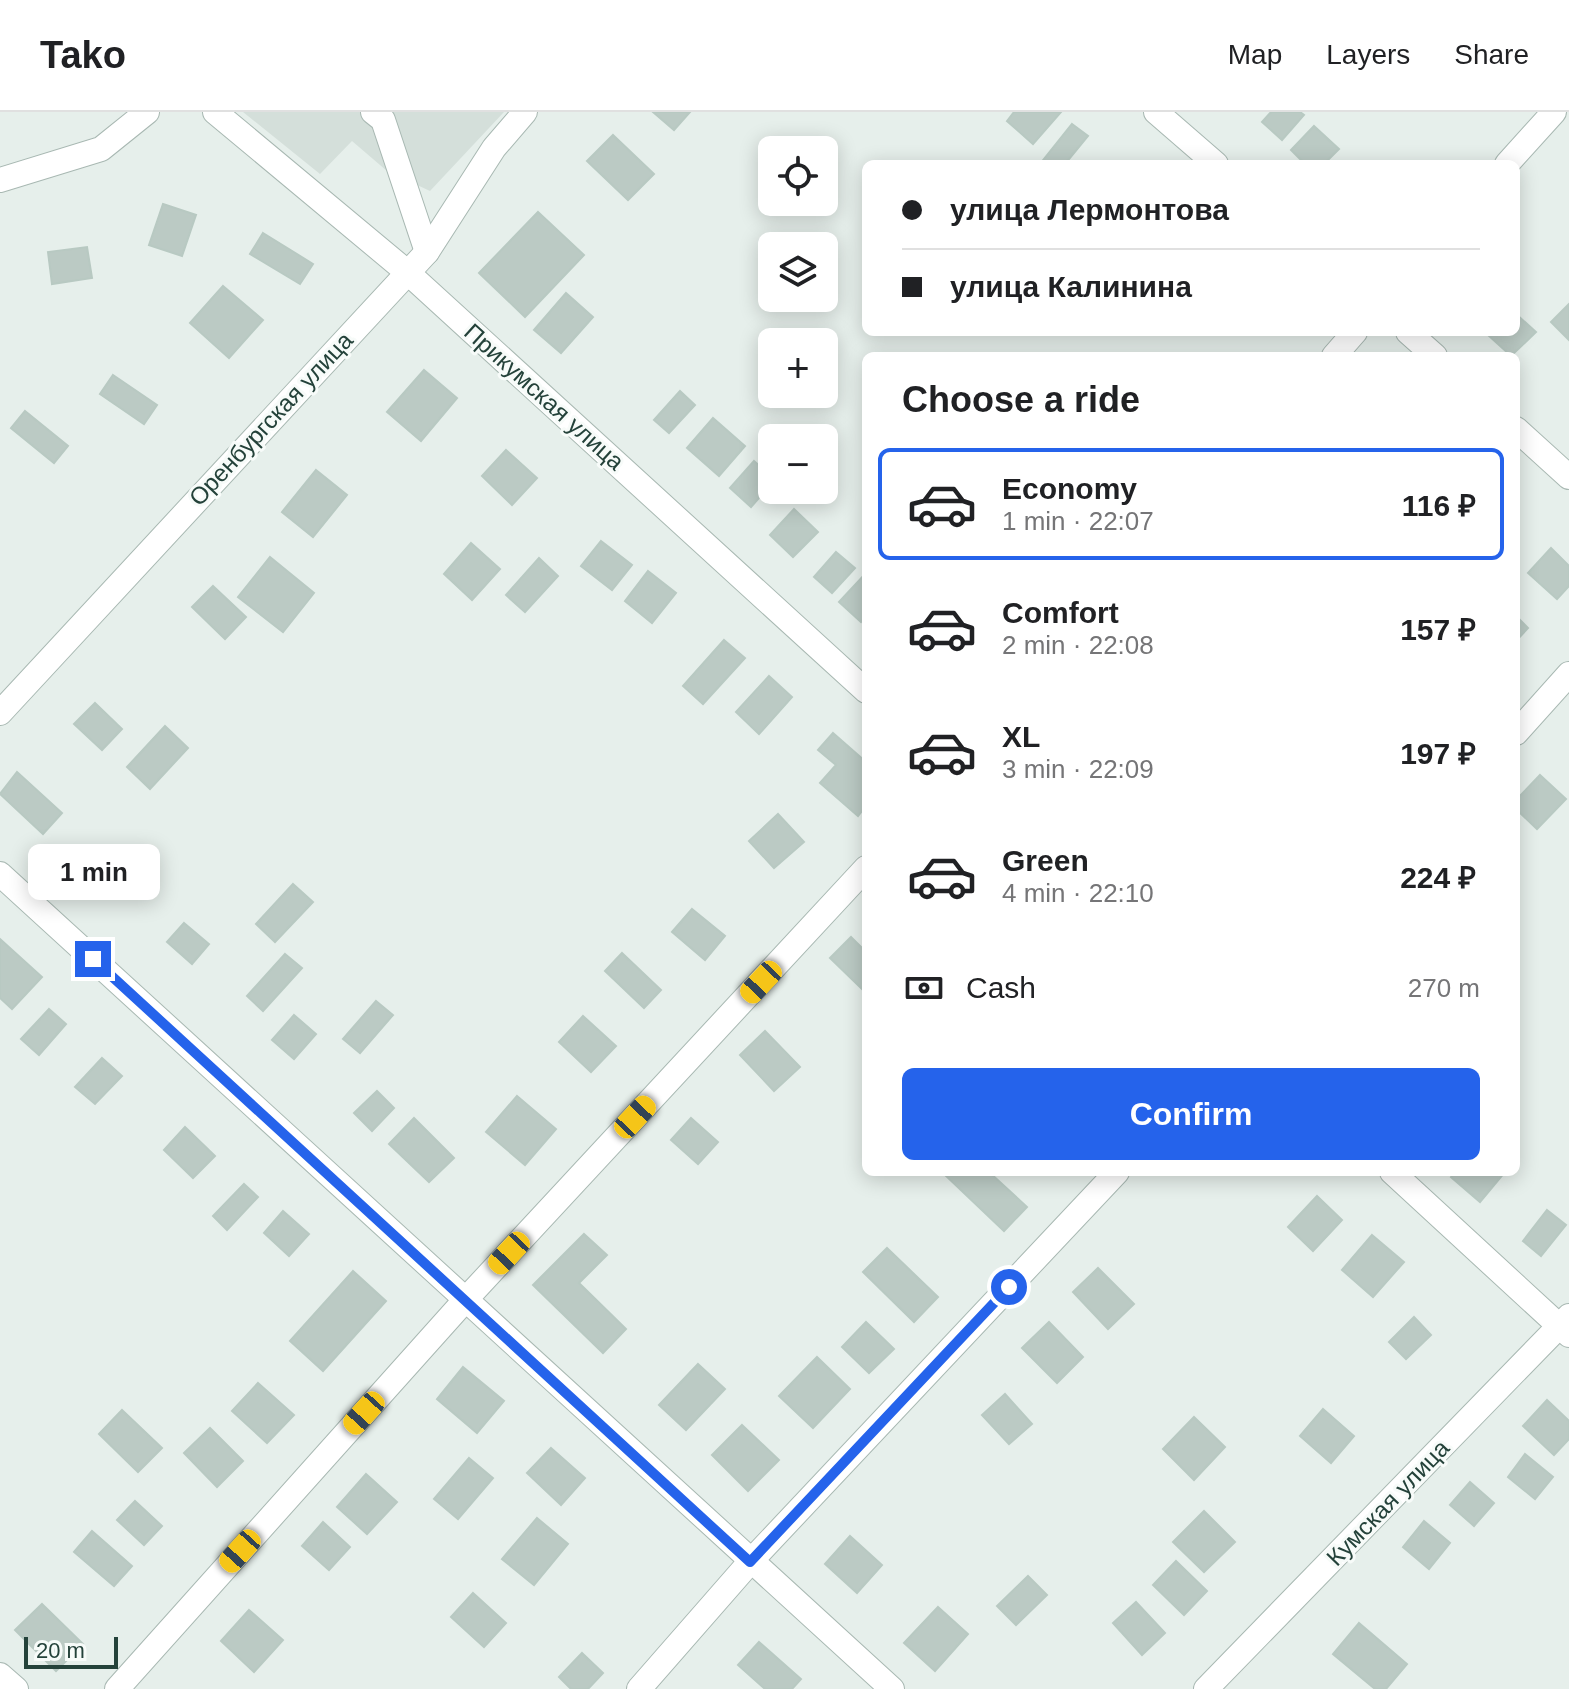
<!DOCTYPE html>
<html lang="en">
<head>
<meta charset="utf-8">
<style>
	:root { --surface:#fff; --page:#f6f6f6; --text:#202124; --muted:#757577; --line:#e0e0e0; --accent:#2563eb }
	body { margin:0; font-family:Helvetica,sans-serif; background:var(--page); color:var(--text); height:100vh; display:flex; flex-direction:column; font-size:30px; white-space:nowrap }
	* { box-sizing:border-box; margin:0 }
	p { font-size:26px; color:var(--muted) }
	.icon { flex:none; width:44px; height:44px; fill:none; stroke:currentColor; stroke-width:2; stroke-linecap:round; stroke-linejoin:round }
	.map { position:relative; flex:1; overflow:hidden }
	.sheet { position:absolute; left:862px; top:240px; width:658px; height:824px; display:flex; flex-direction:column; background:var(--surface); border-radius:12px; box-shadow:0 4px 20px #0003 }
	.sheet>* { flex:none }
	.guide { position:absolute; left:862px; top:48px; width:658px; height:176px; border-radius:12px; box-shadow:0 4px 20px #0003; display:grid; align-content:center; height:176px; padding:0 40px; background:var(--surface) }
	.fabs { position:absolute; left:758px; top:24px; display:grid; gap:16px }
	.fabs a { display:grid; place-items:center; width:80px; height:80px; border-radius:12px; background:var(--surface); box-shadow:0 4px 20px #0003; font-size:40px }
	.scale { position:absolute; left:24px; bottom:20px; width:94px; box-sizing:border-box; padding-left:8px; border:4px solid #24423a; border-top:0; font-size:22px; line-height:28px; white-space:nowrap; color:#24423a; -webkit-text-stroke:6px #f7fbf9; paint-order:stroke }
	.end { position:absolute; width:36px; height:36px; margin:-18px; border:10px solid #2563eb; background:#fff; box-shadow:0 0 0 4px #fff }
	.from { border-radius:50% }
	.bubble { position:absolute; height:56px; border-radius:12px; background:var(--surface); box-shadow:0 4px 20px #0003; font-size:26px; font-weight:700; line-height:56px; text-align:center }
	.car { position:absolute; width:24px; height:48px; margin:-24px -12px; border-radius:10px; box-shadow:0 0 6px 2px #0007; background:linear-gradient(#f5c518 24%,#345 0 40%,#f5c518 0 76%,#345 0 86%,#f5c518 0) }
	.guide b { display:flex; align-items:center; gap:28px; height:76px; font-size:30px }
	.guide b+b { border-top:2px solid var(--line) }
	.guide i { width:20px; height:20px; background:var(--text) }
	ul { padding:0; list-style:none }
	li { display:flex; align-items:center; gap:24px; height:112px; margin:0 16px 12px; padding:0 24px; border:4px solid transparent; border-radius:12px }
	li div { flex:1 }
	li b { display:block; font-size:30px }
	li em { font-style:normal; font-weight:700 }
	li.on { border-color:var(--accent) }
	li>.icon { width:72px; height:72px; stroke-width:1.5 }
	h2 { padding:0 40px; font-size:36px; line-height:96px }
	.pay { display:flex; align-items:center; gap:20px; height:88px; padding:0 40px; font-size:30px }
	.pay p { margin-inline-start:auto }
	.primary-button { display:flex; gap:16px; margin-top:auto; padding:16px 40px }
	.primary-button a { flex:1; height:92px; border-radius:12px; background:var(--accent); color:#fff; font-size:32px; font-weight:700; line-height:92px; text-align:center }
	header { display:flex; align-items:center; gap:48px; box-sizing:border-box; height:112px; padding:0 40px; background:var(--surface); border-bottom:2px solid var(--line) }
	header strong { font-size:38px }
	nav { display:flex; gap:44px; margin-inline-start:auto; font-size:28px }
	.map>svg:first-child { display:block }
	.built { fill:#d4dfda }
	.building { fill:#bbcac4; stroke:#b8c9c2; stroke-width:2 }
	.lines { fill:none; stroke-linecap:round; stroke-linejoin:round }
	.minor-casing { stroke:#a8b8b2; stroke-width:26 }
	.minor { stroke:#fff; stroke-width:24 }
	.route { stroke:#2563eb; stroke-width:10 }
	.labels { text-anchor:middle; stroke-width:6; stroke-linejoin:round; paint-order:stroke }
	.street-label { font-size:24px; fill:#24423a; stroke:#f7fbf9 }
</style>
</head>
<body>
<header>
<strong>Tako</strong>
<nav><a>Map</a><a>Layers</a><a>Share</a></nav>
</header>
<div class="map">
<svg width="1569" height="1577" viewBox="0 0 1569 1577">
	<rect width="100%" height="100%" fill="#e6efeb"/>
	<path class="built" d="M243 0H504L430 79 387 59 352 29 320 62Z"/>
	<g class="building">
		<path d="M653 0H690L674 18Z"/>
		<path d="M1014 0H1061L1033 32 1007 9Z"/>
		<path d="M1271 0H1300L1304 3 1282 28 1262 10Z"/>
		<path d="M1072 12 1088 24 1065 52H1040Z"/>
		<path d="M1314 14 1339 37 1324 52H1305L1291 38Z"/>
		<path d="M613 23 654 62 628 88 587 49Z"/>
		<path d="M163 92 196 103 182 144 149 133Z"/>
		<path d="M538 100 584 143 525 205 479 161Z"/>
		<path d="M263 121 313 152 300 172 250 142Z"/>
		<path d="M87 135 92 166 52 172 48 140Z"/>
		<path d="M223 174 263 208 229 246 190 211Z"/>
		<path d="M566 181 593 205 561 241 534 218Z"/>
		<path d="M1569 192V228L1551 210Z"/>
		<path d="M1516 202 1536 220 1511 244 1487 222 1516 220Z"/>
		<path d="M424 258 457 286 421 329 387 300Z"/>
		<path d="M113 263 157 293 144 312 100 282Z"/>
		<path d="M680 279 695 293 669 321 654 308Z"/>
		<path d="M25 299 68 334 54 351 11 316Z"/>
		<path d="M713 306 745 334 719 364 687 336Z"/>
		<path d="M506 338 537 366 512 393 482 364Z"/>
		<path d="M754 349 772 365V371L751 395 730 376Z"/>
		<path d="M316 358 347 383 313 425 282 400Z"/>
		<path d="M794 397 818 420 793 445 770 423Z"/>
		<path d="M601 429 632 453 612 478 581 454Z"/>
		<path d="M471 431 500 457 472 488 444 462Z"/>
		<path d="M1551 436 1569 454V474L1557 487 1528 461Z"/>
		<path d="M836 440 855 456 832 481 814 465Z"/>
		<path d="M270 445 314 481 283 520 238 485Z"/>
		<path d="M539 446 558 464 525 500 506 483Z"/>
		<path d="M648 459 676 481 652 511 625 489Z"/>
		<path d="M866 461V504L861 510 839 490Z"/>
		<path d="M213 474 246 505 225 527 192 495Z"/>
		<path d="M1516 504 1528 516 1516 529Z"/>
		<path d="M724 528 745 546 703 592 683 574Z"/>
		<path d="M769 564 792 585 759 622 736 600Z"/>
		<path d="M95 591 122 617 102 638 74 612Z"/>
		<path d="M165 614 188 636 150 677 127 655Z"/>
		<path d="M833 621 866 650V694L858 704 820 671 836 653 818 638Z"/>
		<path d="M17 660 62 701 43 722 0 682Z"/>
		<path d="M1540 663 1566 687 1537 717 1516 697V688Z"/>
		<path d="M778 702 804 730 774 756 749 729Z"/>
		<path d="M293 772 313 790 275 830 256 812Z"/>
		<path d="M692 797 725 824 705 848 672 820Z"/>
		<path d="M184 811 209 832 192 852 167 830Z"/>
		<path d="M851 825 866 840V881L830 846Z"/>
		<path d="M0 827 42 865 12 897 0 886Z"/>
		<path d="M622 841 661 878 644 896 605 859Z"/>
		<path d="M285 842 302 856 263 899 247 884Z"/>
		<path d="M376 889 393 903 360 941 343 927Z"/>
		<path d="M49 897 66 912 39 943 21 927Z"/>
		<path d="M294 903 316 922 294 947 272 928Z"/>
		<path d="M583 904 616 934 591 960 559 930Z"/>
		<path d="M765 919 800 955 774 979 740 943Z"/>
		<path d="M102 946 122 964 95 992 75 975Z"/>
		<path d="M377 979 394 996 372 1019 354 1001Z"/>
		<path d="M517 984 556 1017 525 1053 486 1020Z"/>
		<path d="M414 1006 454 1046 429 1070 389 1032Z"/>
		<path d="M691 1006 718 1030 698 1052 671 1028Z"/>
		<path d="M185 1015 215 1044 193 1066 164 1038Z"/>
		<path d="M946 1060H989L1027 1095 1004 1119 944 1062Z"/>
		<path d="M1455 1060H1505L1480 1090 1451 1065Z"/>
		<path d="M244 1072 258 1085 227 1118 213 1104Z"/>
		<path d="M1317 1084 1342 1108 1313 1139 1288 1115Z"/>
		<path d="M1547 1098 1566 1113 1541 1144 1523 1129Z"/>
		<path d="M283 1099 309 1122 289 1144 264 1121Z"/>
		<path d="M584 1122 607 1143 579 1171 626 1217 603 1241 533 1173Z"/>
		<path d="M1372 1123 1404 1150 1373 1185 1342 1158Z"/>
		<path d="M887 1136 938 1185 914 1210 863 1160Z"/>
		<path d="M1098 1156 1134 1192 1108 1217 1073 1180Z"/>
		<path d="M353 1159 386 1189 323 1259 290 1229Z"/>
		<path d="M1414 1205 1431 1223 1406 1247 1389 1230Z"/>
		<path d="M866 1210 894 1237 869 1261 842 1235Z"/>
		<path d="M1049 1210 1083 1245 1057 1271 1022 1236Z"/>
		<path d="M817 1245 850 1277 813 1316 779 1284Z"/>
		<path d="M698 1252 725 1277 686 1318 659 1293Z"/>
		<path d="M463 1255 504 1289 477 1321 437 1287Z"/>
		<path d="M258 1271 294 1303 267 1331 232 1299Z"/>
		<path d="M1005 1282 1032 1312 1009 1332 982 1303Z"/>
		<path d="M1547 1288 1569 1309V1327L1554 1343 1523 1314Z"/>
		<path d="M1323 1297 1354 1324 1331 1351 1300 1324Z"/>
		<path d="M122 1298 162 1336 138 1360 99 1322Z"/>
		<path d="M1194 1305 1225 1335 1194 1368 1163 1337Z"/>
		<path d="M742 1313 779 1348 748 1379 712 1343Z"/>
		<path d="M210 1316 243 1349 217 1375 184 1341Z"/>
		<path d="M551 1336 585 1366 561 1393 527 1361Z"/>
		<path d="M1525 1342 1553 1365 1535 1387 1508 1365Z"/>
		<path d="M469 1346 493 1366 458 1407 434 1387Z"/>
		<path d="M366 1362 397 1390 367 1422 337 1395Z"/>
		<path d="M1470 1370 1494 1391 1474 1414 1450 1393Z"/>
		<path d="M135 1389 162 1414 144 1433 117 1408Z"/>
		<path d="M1204 1399 1235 1430 1204 1460 1173 1430Z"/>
		<path d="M537 1406 568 1432 534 1473 502 1447Z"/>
		<path d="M1424 1409 1450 1431 1429 1457 1403 1435Z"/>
		<path d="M323 1410 350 1435 329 1458 302 1434Z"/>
		<path d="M92 1419 132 1454 114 1474 74 1440Z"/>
		<path d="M850 1424 882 1453 857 1481 825 1452Z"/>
		<path d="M1176 1449 1207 1479 1184 1503 1153 1473Z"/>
		<path d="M1028 1464 1047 1483 1016 1513 997 1494Z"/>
		<path d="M473 1481 506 1511 484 1535 451 1505Z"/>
		<path d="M1136 1490 1165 1521 1142 1543 1113 1511Z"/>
		<path d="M42 1492 83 1532 56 1559 15 1518Z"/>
		<path d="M938 1495 968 1522 935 1559 904 1531Z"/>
		<path d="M249 1498 283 1528 254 1560 221 1529Z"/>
		<path d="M1359 1511 1407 1552 1386 1577H1375L1333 1542Z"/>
		<path d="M759 1530 801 1567 792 1577H765L738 1553Z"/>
		<path d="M582 1541 603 1561 588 1577H571L559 1565Z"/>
	</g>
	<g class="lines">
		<defs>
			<g id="minor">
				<path d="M215 0 407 160 866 579"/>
				<path d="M373 0 383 8 427 140"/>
				<path d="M1156 0 1216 52"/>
				<path d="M1507 52 1554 0"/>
				<path d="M0 68 101 37 147 0"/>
				<path d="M1408 220 1435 244"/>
				<path d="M1334 244 1355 220"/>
				<path d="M1516 317 1569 365"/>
				<path d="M0 601 427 140 494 36 525 0"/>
				<path d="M1516 621 1569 562"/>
				<path d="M0 762 892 1577"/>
				<path d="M1392 1060 1569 1223"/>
				<path d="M0 1563 16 1577"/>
				<path d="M117 1577 467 1186 866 756"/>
				<path d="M639 1577 750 1450 1117 1060"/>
				<path d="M1206 1577 1569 1204"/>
			</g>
		</defs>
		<use href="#minor" class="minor-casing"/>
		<use href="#minor" class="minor"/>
	</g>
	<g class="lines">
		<path class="route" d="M93 847 750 1450 1009 1175"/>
	</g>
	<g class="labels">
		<g class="street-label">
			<text transform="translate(544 285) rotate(42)" y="8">Прикумская улица</text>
			<text transform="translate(271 307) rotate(-47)" y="8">Оренбургская улица</text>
			<text transform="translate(1388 1391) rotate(-46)" y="8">Кумская улица</text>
		</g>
	</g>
</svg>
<div class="fabs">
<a><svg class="icon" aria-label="locate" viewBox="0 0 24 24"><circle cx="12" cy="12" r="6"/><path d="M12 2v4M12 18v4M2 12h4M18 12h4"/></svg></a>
<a><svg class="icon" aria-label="layers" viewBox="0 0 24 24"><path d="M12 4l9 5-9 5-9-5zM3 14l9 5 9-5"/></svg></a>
<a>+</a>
<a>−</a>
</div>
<div class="scale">20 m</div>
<i class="end from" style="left:1009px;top:1175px"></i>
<i class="end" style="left:93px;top:847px"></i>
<div class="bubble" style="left:28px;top:732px;width:132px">1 min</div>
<i class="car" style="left:761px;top:870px;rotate:223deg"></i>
<i class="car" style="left:635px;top:1005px;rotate:43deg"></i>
<i class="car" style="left:509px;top:1141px;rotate:223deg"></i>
<i class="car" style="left:364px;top:1301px;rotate:222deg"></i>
<i class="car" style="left:240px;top:1439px;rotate:222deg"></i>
<div class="guide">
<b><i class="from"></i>улица Лермонтова</b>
<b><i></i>улица Калинина</b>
</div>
<section class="sheet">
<h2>Choose a ride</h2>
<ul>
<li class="on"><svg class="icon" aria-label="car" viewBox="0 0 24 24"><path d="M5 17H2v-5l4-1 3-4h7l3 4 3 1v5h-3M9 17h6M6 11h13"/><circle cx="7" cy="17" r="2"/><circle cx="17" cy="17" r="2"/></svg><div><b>Economy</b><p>1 min · 22:07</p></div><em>116 ₽</em></li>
<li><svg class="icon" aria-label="car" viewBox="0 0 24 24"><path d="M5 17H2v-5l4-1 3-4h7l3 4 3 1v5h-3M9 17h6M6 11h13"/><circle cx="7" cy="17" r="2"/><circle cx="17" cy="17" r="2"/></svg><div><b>Comfort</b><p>2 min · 22:08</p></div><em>157 ₽</em></li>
<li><svg class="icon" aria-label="car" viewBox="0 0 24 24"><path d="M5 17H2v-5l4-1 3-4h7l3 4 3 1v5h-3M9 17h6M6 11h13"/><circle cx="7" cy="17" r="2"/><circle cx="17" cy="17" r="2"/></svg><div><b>XL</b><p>3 min · 22:09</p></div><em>197 ₽</em></li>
<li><svg class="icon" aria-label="car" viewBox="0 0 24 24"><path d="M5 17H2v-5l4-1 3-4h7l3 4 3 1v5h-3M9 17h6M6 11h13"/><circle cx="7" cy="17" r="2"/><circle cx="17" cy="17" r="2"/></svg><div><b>Green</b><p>4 min · 22:10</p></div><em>224 ₽</em></li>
</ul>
<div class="pay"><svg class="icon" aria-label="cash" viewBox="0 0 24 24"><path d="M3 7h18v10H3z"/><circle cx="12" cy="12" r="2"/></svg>Cash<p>270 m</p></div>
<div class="primary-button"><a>Confirm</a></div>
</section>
</div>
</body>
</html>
